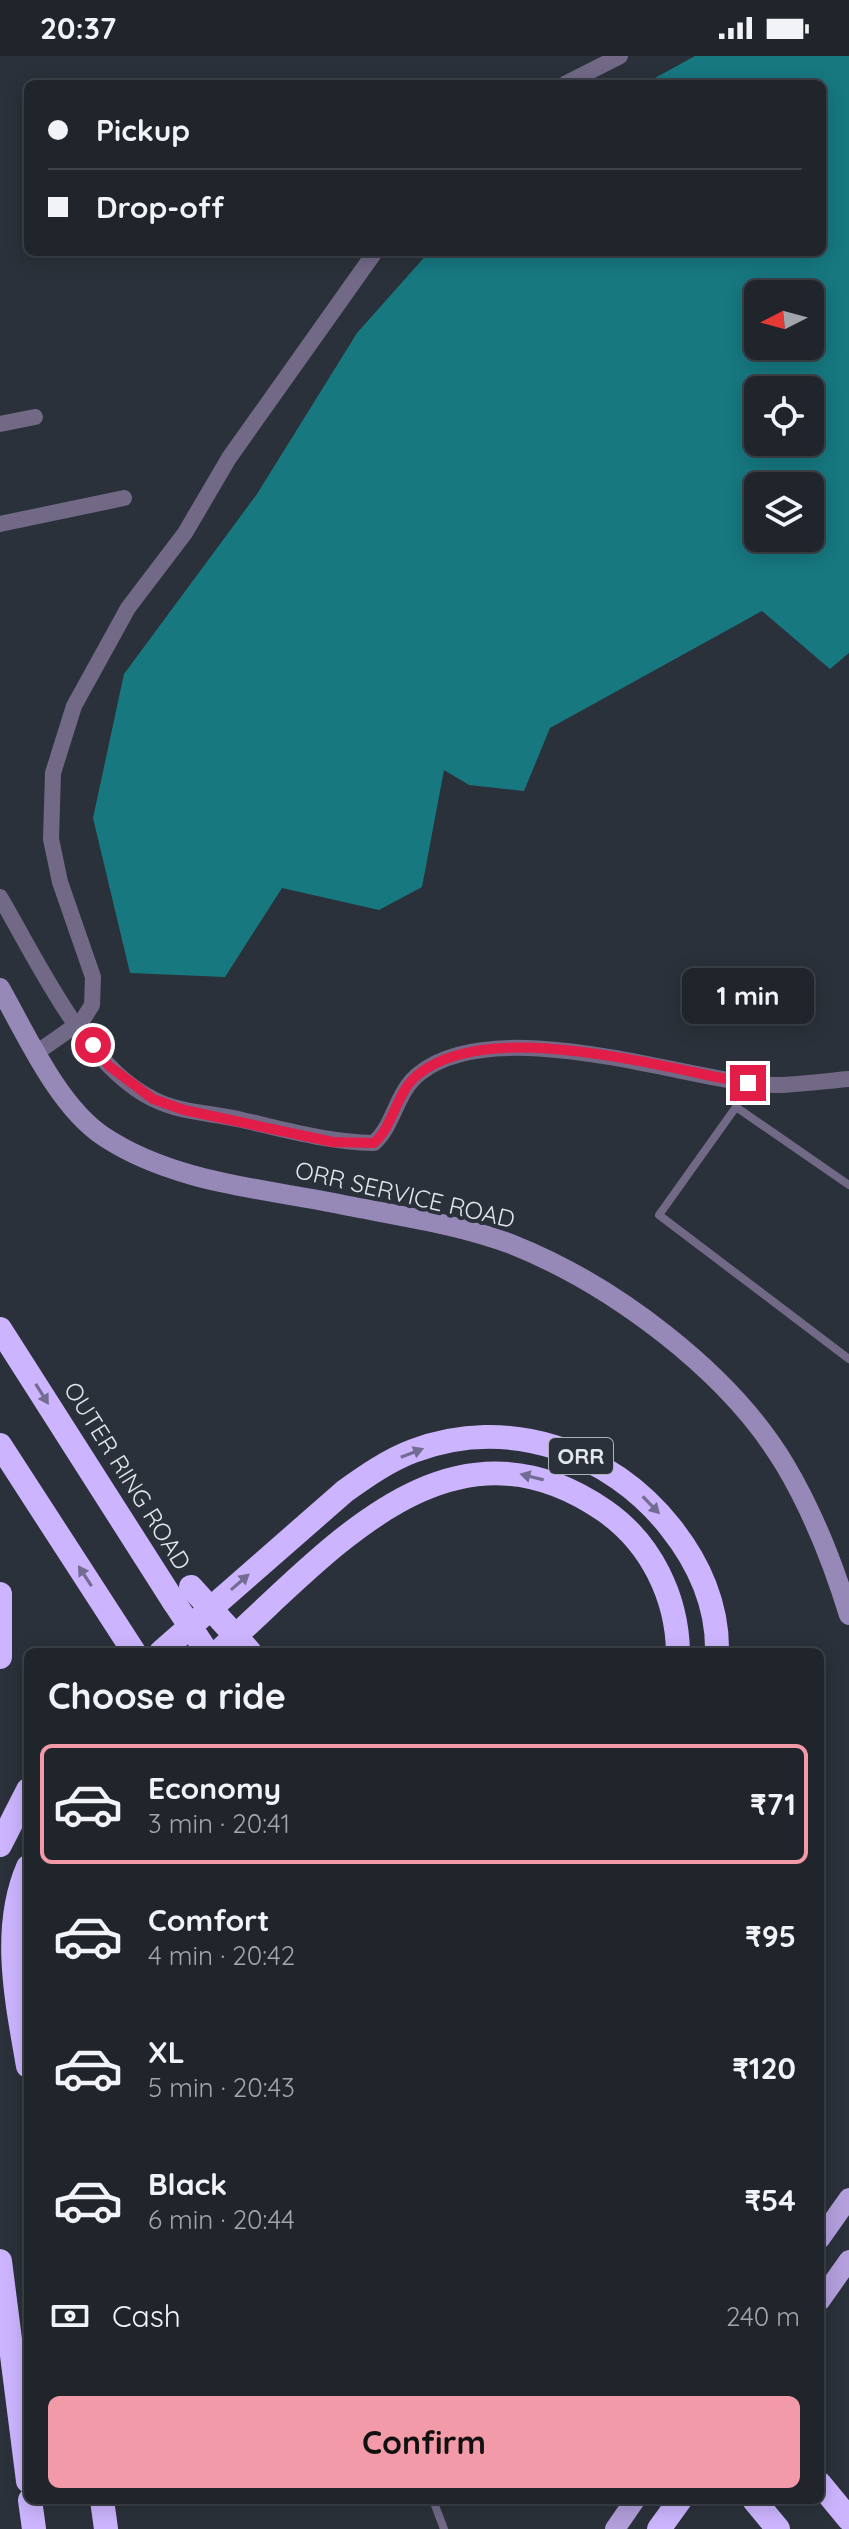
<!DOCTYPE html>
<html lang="en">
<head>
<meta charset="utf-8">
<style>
	:root { --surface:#20252c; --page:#282d34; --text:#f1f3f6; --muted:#a2a5a9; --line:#3d4248; --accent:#f39aa9 }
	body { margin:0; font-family:Quicksand,sans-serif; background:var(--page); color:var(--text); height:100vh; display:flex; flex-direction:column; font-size:30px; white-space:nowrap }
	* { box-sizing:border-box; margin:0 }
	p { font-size:26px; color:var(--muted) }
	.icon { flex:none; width:44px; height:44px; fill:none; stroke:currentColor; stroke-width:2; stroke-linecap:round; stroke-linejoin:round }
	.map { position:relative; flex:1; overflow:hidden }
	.details { position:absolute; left:24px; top:1592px; width:800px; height:856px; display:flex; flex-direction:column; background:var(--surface); border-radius:12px; box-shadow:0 4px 20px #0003,0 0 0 2px var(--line) }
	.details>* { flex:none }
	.top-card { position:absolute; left:24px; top:24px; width:802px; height:176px; border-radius:12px; box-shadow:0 4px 20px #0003,0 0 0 2px var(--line); display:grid; align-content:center; height:176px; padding:0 24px; background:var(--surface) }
	.needle { width:52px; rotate:264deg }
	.controls { position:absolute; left:744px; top:224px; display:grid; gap:16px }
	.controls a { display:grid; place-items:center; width:80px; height:80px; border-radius:12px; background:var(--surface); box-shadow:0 4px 20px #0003,0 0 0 2px var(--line); font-size:40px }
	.end { position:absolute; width:36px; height:36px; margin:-18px; border:10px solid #e11d48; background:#fff; box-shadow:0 0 0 4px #fff }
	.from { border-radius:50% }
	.bubble { position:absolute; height:56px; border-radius:12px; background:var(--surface); box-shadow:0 4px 20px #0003,0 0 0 2px var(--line); font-size:26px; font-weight:700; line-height:56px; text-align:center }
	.top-card b { display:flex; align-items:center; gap:28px; height:76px; font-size:30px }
	.top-card b+b { border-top:2px solid var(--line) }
	.top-card i { width:20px; height:20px; background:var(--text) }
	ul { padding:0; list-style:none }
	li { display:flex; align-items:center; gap:24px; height:120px; margin:0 16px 12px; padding:0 8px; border:4px solid transparent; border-radius:12px }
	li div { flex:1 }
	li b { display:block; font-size:30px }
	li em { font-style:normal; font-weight:700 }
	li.selected { border-color:var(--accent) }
	li>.icon { width:72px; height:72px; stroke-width:1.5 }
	h2 { padding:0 24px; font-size:36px; line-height:96px }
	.pay { display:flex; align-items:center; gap:20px; height:88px; padding:0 24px; font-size:30px }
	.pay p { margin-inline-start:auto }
	.primary-button { display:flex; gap:16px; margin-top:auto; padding:16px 24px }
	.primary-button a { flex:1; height:92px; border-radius:12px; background:var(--accent); color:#111; font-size:32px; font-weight:700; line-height:92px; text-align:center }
	.status { display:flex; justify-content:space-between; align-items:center; height:56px; padding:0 40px; background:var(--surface); direction:ltr }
	.status svg { height:22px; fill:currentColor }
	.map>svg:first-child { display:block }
	.water { fill:#177880; fill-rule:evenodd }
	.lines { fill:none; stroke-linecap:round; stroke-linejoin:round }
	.lane { stroke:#726987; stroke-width:8 }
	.street { stroke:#726987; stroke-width:16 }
	.secondary { stroke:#9688b7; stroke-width:20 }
	.primary { stroke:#b29fdc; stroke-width:20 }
	.highway { stroke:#ccb5fe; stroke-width:24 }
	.highway-bridge { stroke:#ccb5fe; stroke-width:24 }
	.oneway { fill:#736c92 }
	.route { stroke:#e11d48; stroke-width:10 }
	.labels { text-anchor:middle; stroke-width:8; stroke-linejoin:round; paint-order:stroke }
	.shield { fill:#2b313a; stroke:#acb0b7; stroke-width:2 }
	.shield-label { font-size:22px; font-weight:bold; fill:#e3e7ed }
	.street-label { font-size:24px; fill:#e3e7ed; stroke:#2b313a }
</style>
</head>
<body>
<div class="status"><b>20:37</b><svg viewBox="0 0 49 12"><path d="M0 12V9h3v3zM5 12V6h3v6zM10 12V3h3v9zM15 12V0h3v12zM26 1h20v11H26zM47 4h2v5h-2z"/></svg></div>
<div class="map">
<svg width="849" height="2473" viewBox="0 0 849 2473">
	<rect width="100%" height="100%" fill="#2b313a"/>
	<path class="water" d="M695 0H849V597L830 613 762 555 550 672 524 735 469 729 444 714 422 831 379 854 282 832 225 921 130 917 93 762 124 618 257 438 357 277 429 196H822V28H644ZM758 238H810V290H758ZM758 334H810V386H758ZM758 430H810V482H758Z"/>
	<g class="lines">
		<g class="lane">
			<path d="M849 1129 736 1051 659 1159 849 1303"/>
			<path d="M433 2444 444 2473"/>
		</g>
		<g class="street">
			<path d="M565 28 620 0"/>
			<path d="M0 368 35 361"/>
			<path d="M0 468 124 442"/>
			<path d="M0 841C38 905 85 1010 153 1043 180 1057 213 1057 242 1064 286 1074 328 1086 374 1087 395 1068 396 1035 420 1017 492 960 664 1016 746 1027 780 1032 815 1026 849 1023"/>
			<path d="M36 997 82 965 92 949 93 921 60 826 51 783 53 717 74 650 128 552 185 477 229 402 375 196"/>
		</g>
		<path class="secondary" d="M0 932C26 978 58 1050 103 1080 170 1125 257 1132 334 1147 392 1159 456 1167 511 1188 612 1228 729 1315 785 1409 813 1456 833 1507 849 1559"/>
		<g class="primary">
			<path d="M820 2183 849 2142"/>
			<path d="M820 2245 849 2204"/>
			<path d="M615 2473 635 2444"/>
		</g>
		<g class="highway">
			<path d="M0 1273 174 1546"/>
			<path d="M0 1389 134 1596"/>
			<path d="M0 1538V1601"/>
			<path d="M161 1596 345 1435C366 1420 389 1404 413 1395 508 1359 611 1395 671 1472 699 1507 718 1550 717 1596"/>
			<path d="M218 1596C328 1498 448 1346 605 1455 651 1487 677 1541 678 1596"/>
			<path d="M0 1789 28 1734"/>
			<path d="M28 1811C1 1873 17 1946 28 2010"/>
			<path d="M0 2205 28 2425"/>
			<path d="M820 2428 849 2463"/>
			<path d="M30 2444 34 2473"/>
			<path d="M102 2444 106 2473"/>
			<path d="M754 2444 778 2473"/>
			<path d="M659 2473 680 2444"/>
		</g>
		<g class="highway-bridge">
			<path d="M191 1531 250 1596"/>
			<path d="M174 1546 207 1596"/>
		</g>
	</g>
	<defs><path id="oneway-solid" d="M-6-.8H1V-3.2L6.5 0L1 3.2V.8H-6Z" transform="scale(2)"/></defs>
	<g class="oneway">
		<use href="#oneway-solid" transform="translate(42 1338) rotate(58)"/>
		<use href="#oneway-solid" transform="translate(412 1397) rotate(-21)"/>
		<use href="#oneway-solid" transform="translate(532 1421) rotate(-166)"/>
		<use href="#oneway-solid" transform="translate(651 1449) rotate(46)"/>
		<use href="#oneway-solid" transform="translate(85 1520) rotate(-123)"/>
		<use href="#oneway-solid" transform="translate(240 1526) rotate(-41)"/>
	</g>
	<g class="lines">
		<path class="route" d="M93 989 109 1010 153 1043 184 1054 333 1086 374 1087C395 1068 396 1034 420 1017 494 961 665 1013 748 1027"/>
	</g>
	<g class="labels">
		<rect class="shield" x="549" y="1382" width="64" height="36" rx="6"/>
		<g class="shield-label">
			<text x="581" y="1408">ORR</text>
		</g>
		<g class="street-label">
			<text transform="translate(405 1139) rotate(13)" y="8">ORR SERVICE ROAD</text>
			<text transform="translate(127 1420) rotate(58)" y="8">OUTER RING ROAD</text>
		</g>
	</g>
</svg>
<div class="controls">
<a><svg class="needle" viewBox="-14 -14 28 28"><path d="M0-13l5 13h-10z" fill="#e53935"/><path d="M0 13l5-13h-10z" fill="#a2a5a9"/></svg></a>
<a><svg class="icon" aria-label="locate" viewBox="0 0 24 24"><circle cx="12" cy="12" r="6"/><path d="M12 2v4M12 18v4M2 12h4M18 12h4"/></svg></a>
<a><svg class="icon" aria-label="layers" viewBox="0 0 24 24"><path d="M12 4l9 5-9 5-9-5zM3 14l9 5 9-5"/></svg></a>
</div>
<i class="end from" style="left:93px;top:989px"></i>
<i class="end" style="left:748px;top:1027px"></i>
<div class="bubble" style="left:682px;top:912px;width:132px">1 min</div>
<div class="top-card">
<b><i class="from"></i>Pickup</b>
<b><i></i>Drop-off</b>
</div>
<section class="details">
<h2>Choose a ride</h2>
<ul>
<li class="selected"><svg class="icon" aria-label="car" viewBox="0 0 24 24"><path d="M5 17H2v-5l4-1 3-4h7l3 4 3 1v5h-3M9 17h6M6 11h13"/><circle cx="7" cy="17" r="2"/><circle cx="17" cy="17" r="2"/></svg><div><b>Economy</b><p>3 min · 20:41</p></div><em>₹71</em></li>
<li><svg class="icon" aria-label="car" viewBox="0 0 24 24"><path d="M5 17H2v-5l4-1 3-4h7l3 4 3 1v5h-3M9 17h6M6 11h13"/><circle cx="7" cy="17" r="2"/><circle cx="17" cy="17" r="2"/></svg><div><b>Comfort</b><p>4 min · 20:42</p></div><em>₹95</em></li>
<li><svg class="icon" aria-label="car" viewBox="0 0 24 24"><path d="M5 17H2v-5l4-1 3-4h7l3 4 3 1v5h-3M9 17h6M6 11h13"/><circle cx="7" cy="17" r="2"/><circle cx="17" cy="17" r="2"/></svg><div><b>XL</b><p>5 min · 20:43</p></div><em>₹120</em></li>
<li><svg class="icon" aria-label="car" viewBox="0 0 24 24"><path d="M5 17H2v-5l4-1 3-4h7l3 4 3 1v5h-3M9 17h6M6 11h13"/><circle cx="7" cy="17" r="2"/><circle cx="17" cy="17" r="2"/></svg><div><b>Black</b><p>6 min · 20:44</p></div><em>₹54</em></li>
</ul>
<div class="pay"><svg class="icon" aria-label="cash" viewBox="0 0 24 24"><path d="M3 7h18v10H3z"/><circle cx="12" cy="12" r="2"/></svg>Cash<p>240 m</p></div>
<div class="primary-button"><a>Confirm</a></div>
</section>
</div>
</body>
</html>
